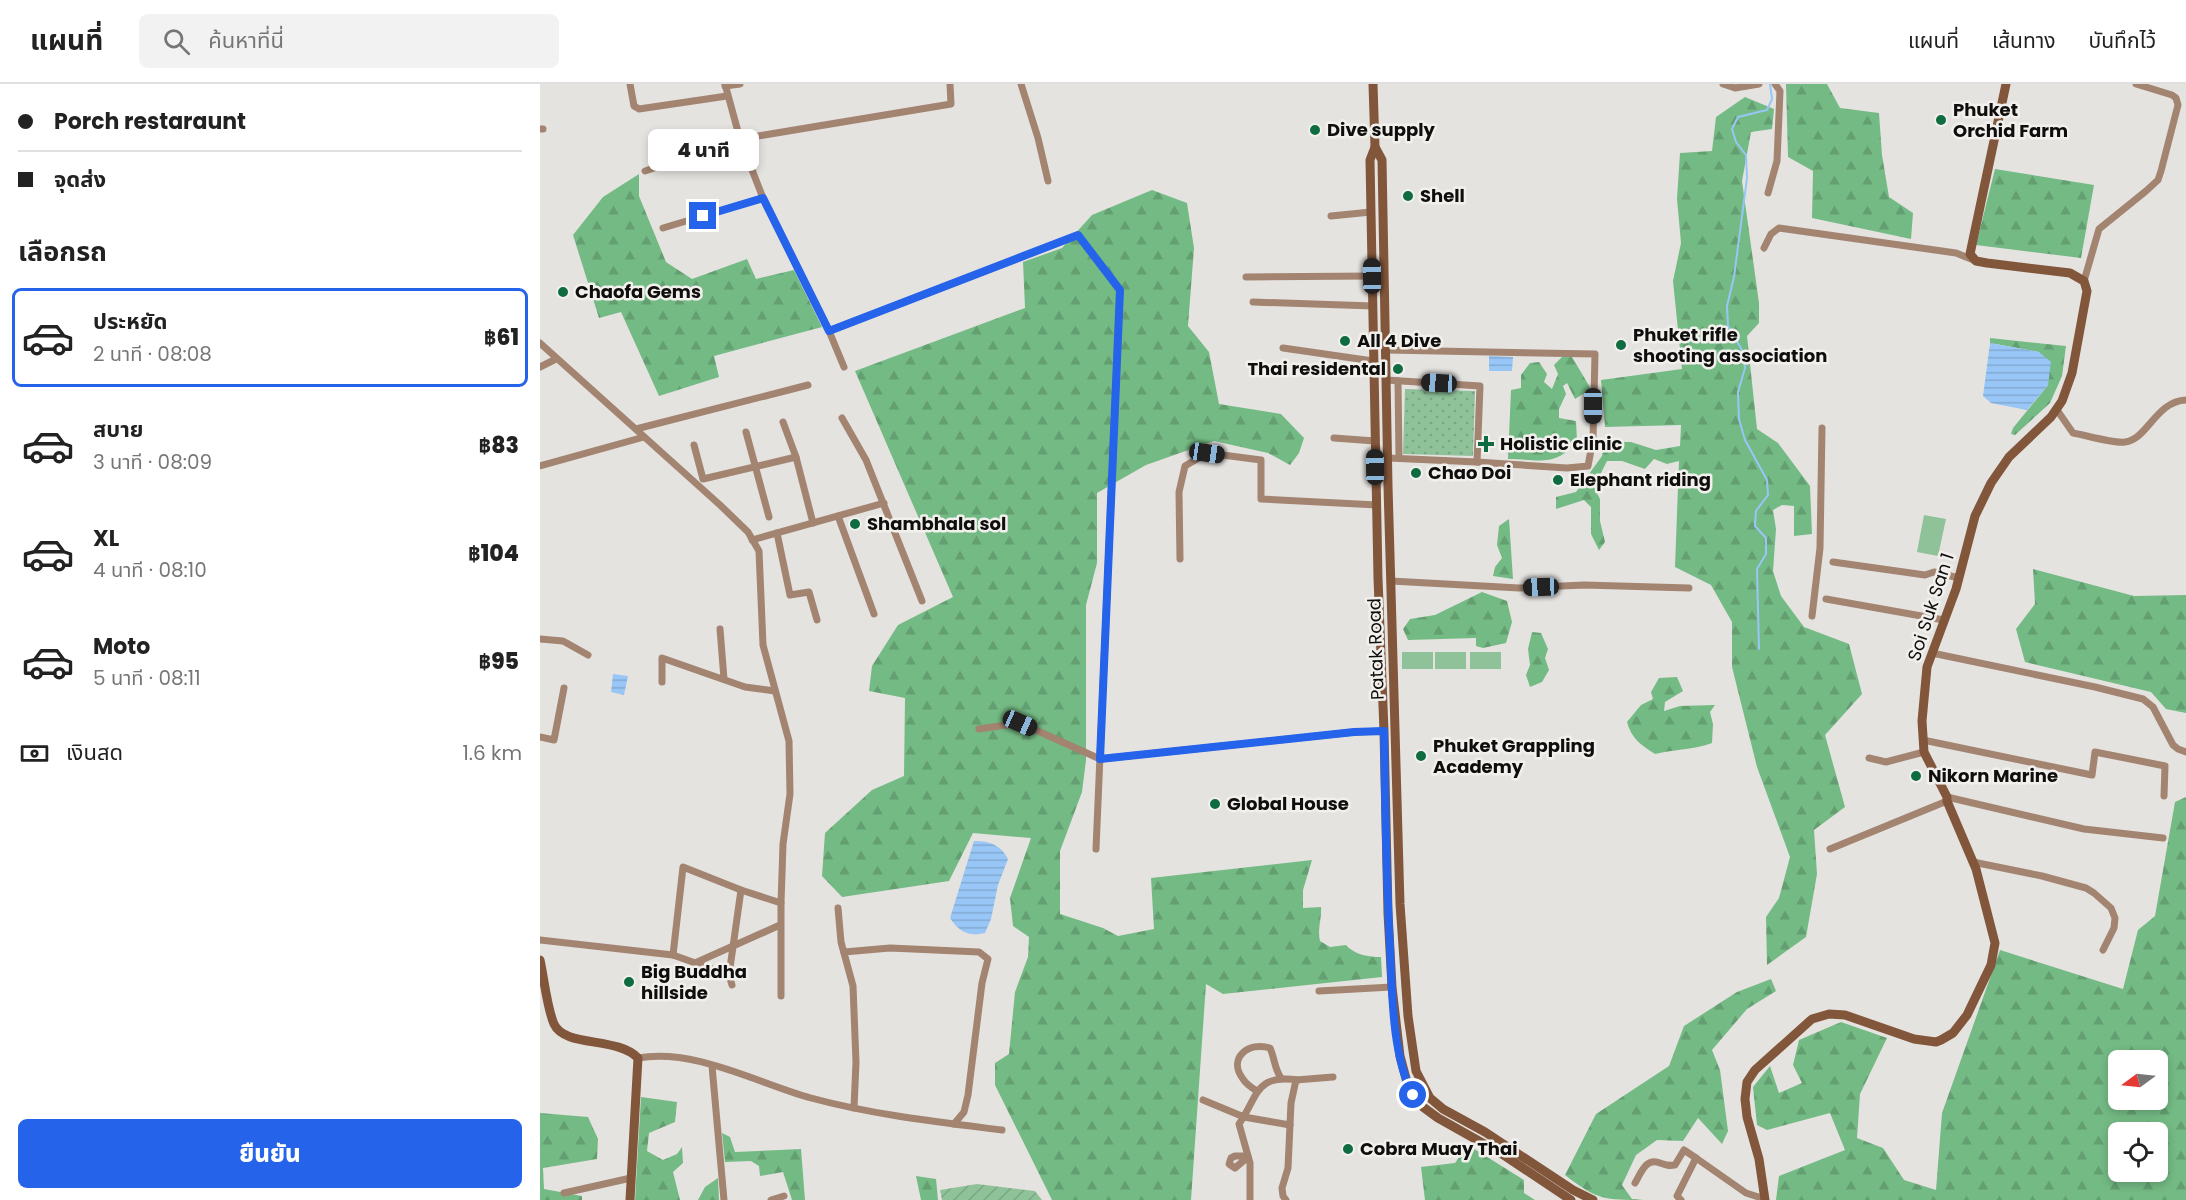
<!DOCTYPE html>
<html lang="th">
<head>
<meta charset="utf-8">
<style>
	:root { --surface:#fff; --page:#f2f2f2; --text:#222; --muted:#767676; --line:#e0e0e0; --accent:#2563eb }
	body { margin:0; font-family:Poppins,"Noto Sans Thai",sans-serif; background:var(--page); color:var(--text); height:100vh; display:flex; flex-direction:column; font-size:22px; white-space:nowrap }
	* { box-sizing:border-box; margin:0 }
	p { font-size:20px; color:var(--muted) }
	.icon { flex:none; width:33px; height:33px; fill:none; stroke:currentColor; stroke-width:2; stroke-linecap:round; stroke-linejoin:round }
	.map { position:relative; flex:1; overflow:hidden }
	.details { display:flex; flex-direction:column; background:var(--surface); width:540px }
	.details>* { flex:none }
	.banner { display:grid; align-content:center; height:132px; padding:0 18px; background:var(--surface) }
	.needle { width:39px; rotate:255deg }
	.buttons { position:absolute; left:1568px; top:966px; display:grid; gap:12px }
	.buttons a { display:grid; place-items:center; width:60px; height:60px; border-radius:9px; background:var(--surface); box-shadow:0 3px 9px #0003; font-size:30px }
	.end { position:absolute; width:27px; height:27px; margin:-14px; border:8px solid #2563eb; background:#fff; box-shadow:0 0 0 3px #fff }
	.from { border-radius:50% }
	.bubble { position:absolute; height:42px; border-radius:9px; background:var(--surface); box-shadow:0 3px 9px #0003; font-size:20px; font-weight:800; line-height:42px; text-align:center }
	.car { position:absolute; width:18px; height:36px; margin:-18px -9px; border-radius:8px; box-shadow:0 0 4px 2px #0007; background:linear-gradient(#222 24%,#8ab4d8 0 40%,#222 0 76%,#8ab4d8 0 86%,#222 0) }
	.banner b { display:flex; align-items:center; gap:21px; height:57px; font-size:22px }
	.banner b+b { border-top:2px solid var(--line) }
	.banner i { width:15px; height:15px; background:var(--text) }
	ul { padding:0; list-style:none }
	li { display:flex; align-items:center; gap:18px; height:99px; margin:0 12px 9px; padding:0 6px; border:3px solid transparent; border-radius:9px }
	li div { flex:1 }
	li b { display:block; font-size:22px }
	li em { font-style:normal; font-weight:800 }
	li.selected { border-color:var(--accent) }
	li>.icon { width:54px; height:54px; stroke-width:1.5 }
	h2 { padding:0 18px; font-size:27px; line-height:72px }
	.pay { display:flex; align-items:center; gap:15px; height:66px; padding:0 18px; font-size:22px }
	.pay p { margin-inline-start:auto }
	.action { display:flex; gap:12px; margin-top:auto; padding:12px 18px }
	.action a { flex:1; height:69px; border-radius:9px; background:var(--accent); color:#fff; font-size:24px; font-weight:800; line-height:69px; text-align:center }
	header { display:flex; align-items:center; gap:36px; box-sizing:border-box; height:84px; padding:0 30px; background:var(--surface); border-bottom:2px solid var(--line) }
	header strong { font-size:28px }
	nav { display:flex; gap:33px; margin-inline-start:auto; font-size:21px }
	.search { width:420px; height:54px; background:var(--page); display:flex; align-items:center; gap:15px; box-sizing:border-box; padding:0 21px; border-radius:9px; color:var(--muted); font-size:22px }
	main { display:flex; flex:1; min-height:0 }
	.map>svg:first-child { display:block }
	.grass { fill:url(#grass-dots) }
	.forest { fill:url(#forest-firs); fill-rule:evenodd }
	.garden { fill:url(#garden-furrows) }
	.pitch { fill:#90c29a }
	.water { fill:url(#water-rules) }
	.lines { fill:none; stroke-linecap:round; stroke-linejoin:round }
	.stream { stroke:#98c6f6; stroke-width:2 }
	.street { stroke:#a38471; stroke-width:7 }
	.secondary { stroke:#82563a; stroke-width:9 }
	.route { stroke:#2563eb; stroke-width:8 }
	.poi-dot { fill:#0f6c40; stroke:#f2f0ed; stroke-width:2 }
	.labels { text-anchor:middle; stroke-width:5; stroke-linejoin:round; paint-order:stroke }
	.poi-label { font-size:18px; font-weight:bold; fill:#0f0e0d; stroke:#f2f0ed; text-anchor:start }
	.street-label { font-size:18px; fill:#0f0e0d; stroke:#f2f0ed }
</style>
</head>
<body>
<header>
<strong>แผนที่</strong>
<div class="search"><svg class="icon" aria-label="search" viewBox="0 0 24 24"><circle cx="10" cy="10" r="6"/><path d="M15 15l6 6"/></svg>ค้นหาที่นี่</div>
<nav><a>แผนที่</a><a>เส้นทาง</a><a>บันทึกไว้</a></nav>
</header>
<main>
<section class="details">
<div class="banner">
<b><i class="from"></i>Porch restaraunt</b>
<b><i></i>จุดส่ง</b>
</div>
<h2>เลือกรถ</h2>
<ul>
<li class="selected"><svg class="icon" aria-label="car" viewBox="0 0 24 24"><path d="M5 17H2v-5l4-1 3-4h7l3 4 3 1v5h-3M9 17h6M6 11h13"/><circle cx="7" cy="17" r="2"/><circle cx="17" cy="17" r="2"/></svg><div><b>ประหยัด</b><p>2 นาที · 08:08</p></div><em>฿61</em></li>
<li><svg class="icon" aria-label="car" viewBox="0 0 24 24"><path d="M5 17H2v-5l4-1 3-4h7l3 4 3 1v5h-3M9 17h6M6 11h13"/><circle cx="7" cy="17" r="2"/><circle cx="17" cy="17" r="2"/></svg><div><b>สบาย</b><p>3 นาที · 08:09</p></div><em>฿83</em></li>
<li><svg class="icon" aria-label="car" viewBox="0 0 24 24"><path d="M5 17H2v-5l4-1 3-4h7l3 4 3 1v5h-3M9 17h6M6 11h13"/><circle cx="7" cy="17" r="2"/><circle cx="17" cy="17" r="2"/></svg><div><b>XL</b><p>4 นาที · 08:10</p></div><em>฿104</em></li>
<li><svg class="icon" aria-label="car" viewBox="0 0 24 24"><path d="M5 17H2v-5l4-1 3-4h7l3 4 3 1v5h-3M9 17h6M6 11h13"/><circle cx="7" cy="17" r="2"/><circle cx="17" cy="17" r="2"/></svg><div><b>Moto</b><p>5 นาที · 08:11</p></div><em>฿95</em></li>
</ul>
<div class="pay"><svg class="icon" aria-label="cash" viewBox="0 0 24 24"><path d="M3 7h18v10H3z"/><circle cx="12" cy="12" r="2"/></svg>เงินสด<p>1.6 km</p></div>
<div class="action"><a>ยืนยัน</a></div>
</section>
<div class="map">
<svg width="1646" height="1116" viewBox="0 0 1646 1116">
	<defs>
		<pattern id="grass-dots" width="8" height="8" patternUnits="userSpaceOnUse" patternTransform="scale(1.5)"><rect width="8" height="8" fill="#90c29a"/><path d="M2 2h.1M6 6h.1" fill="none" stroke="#7ba684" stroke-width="1.8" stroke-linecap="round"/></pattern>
		<pattern id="forest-firs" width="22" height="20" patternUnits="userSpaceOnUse" patternTransform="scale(1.5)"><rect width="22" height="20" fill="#74ba84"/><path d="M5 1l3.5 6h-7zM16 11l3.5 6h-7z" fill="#639f71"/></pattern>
		<pattern id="garden-furrows" width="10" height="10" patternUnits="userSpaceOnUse" patternTransform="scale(1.5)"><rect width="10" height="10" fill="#90c29a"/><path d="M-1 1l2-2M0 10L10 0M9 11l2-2" fill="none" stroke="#7ba684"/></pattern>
		<pattern id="water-rules" width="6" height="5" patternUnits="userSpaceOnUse" patternTransform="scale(1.5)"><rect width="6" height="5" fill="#98c6f6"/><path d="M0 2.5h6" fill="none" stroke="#82a9d2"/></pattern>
	</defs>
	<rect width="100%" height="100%" fill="#e5e3e0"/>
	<path class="grass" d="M865 305 935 307 933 372 863 370Z"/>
	<g class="forest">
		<path d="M1246 0H1287L1300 24 1339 29 1342 71 1349 113 1373 129 1371 155 1272 134 1273 87 1248 73Z"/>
		<path d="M1205 13 1234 25 1232 45 1211 48 1202 97 1219 219V239L1207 252 1217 345 1238 359 1270 402 1272 450 1254 452V422L1242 421 1233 426 1236 445 1233 487 1241 512 1264 543 1309 560 1322 610 1285 651 1305 723 1274 746 1277 790 1266 853 1227 881 1226 833 1239 814 1250 773 1217 683 1192 583V538L1171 501 1135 483 1139 377 1127 380 1114 375 1105 385 1082 377H1067L1054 403 1060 415V437L1065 458 1059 466 1051 450V423L1044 416 1016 425V413L1036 408 1062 372 1065 358H1091L1116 366 1140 362 1141 341 1065 343 1061 296 1142 285 1133 197 1141 159 1137 115 1140 69 1172 67 1176 33Z"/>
		<path d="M1455 85 1554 101 1541 174 1436 161Z"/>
		<path d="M99 90V112L126 178 152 195 207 175 216 195 254 186 282 243 174 272 179 293 119 312 81 228 59 234 33 151 63 113Z"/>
		<path d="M612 106 647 119 654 164 648 242 669 268 679 320 741 330 764 354 759 369 750 381 728 369 674 357 606 381 557 409V479L546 521V676L542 708 520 767V830L563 844 578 852 614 845 611 794 772 776 763 806V824L781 823C782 835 777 845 780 857L790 863 806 861C815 871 828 873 841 873L842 893 683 910 666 900 651 1116H512L455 1001V979L469 970 475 908 488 873 489 853 473 842 470 814 491 754 433 749 409 797 302 813 282 792 285 749 332 706 364 692 365 614 329 607 332 582 358 541 413 513 315 287 485 224 483 178 522 164 552 131Z"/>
		<path d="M1450 254 1526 262 1522 292 1510 319 1475 351 1471 350 1473 344 1508 301 1499 268 1450 259Z"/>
		<path d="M1022 273H1032L1051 305 1035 315 1027 299 1023 302 1026 310 1019 325V334L1036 337 1037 357C1015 384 999 375 968 375L971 306 981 304V291L990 279 999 278 1007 290 1004 298 1012 305 1018 290 1014 281Z"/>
		<path d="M969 435 973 495 953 492 955 483 962 474 957 461 959 442Z"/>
		<path d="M1493 485 1594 512 1646 511V629L1626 625 1611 608 1485 578 1476 545 1495 520Z"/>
		<path d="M942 508 967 517 972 538 966 559 943 564 936 562V554L868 556 863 545 870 535 895 531Z"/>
		<path d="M992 548 1001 549 1008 565 1005 574 1009 586 1002 598 990 603 986 591 990 581 988 565Z"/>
		<path d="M1137 593 1143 607 1125 618 1124 627 1140 622 1175 621 1170 628 1173 640 1172 659C1154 666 1134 665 1115 670 1101 661 1091 654 1087 638L1101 621 1113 615 1111 608 1119 594Z"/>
		<path d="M1646 713V1116H1236L1239 1092 1305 1066 1290 1029 1227 1046 1217 1041 1213 1003 1230 982 1239 1009 1262 999 1253 981 1259 956 1301 938 1347 954 1320 1010 1317 1054 1343 1064 1364 1096 1396 1106 1402 1029 1460 866 1583 905 1598 846 1615 832 1635 718ZM1578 976H1617V1016H1578ZM1578 1048H1617V1088H1578Z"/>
		<path d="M1231 895 1236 907 1207 925 1172 966 1180 986 1188 1047 1182 1060 1158 1034 1143 1057 1117 1056 1096 1071 1082 1101 1092 1115 1104 1116C1065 1116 1057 1116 1025 1091L1056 1030 1129 982 1144 942 1197 908Z"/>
		<path d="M101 1013 137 1018 135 1038 109 1049 107 1067 123 1076 137 1070 142 1063 143 1079 133 1088 140 1116H95Z"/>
		<path d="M0 1029 48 1033 58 1055 57 1075 3 1084 4 1105 42 1112V1116H0Z"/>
		<path d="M182 1049 190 1053 195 1068 261 1065 265 1116H252L243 1088 220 1092 219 1082 211 1077 185 1078Z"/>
		<path d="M928 1061 984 1096V1109L995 1116H885L881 1083 915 1079Z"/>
		<path d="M376 1092 396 1095 398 1116H381Z"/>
		<path d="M178 1094 179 1116H158L165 1103Z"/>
	</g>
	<path class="garden" d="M437 1100 495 1107 502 1116H402L400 1106Z"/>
	<g class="pitch">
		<path d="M1384 431 1406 435 1398 472 1377 468Z"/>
		<rect x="862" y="568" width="31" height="17"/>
		<rect x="895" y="568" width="31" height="17"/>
		<rect x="930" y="568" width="31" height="17"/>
	</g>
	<g class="water">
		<path d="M1450 259 1499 268 1511 278 1508 301 1487 326 1451 319 1443 312Z"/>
		<path d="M949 272 973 273 972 287H949Z"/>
		<path d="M73 590 88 592 84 611 71 608Z"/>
		<path d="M434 757C450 757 461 761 468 775L458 801 451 835 445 849C429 853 419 848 410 834Z"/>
	</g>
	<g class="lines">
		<path class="stream" d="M1219 565 1217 485 1226 470V454L1215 442 1216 427 1228 411 1227 396 1205 356 1199 335 1198 308 1205 284 1202 266 1188 242 1187 222 1194 193 1207 94 1206 71 1196 58 1192 45 1198 33 1227 26 1232 15 1230 0"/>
		<g class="street">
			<path d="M90 0 94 22 99 25 187 12"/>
			<path d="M185 0 200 55 223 114 289 247 538 151 580 206 556 765"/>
			<path d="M481 0 498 54 508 97"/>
			<path d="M1183 0 1195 4 1219 0"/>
			<path d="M185 2 200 0"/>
			<path d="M0 45H3"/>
			<path d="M105 87 200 55 411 20 410 0"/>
			<path d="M1228 109 1237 77 1240 7 1235 0"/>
			<path d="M791 132 831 128"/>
			<path d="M123 144 223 114"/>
			<path d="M1224 164 1231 150 1239 144 1416 169 1436 177"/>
			<path d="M706 193 832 192"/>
			<path d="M1544 197 1559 145 1606 107 1618 96 1621 87 1638 21 1636 14 1632 11 1596 0"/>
			<path d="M713 218 833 222"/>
			<path d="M289 247 304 283"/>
			<path d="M0 259 180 421 208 448 219 467 223 561 249 657 250 710 243 760 241 819 201 806 143 783 133 871 0 856"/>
			<path d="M743 264 833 277"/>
			<path d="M846 266 1055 270 1053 355 1048 382 1027 384 937 378 940 302 846 296"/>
			<path d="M0 283 16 275"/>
			<path d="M858 297 859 374"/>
			<path d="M1517 326 1533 349C1545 351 1575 360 1585 358 1607 356 1616 317 1646 316"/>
			<path d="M302 334 326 376 382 517"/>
			<path d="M243 338 256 373 273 439"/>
			<path d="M96 345 268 301"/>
			<path d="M206 348 229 433"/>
			<path d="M794 354 835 357"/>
			<path d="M154 361 163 395 256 373"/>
			<path d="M848 374 937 378"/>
			<path d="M0 382 104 353"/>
			<path d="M298 432 334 530"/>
			<path d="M237 449 250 511 269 508 277 536"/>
			<path d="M212 456 344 419"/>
			<path d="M640 475 639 408 645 382 667 369 721 376V415L837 421"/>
			<path d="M1293 478 1385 491 1394 488 1419 494"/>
			<path d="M851 497 979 504 1044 501 1149 504"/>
			<path d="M1286 515 1404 536"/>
			<path d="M1272 532 1280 464 1282 344"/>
			<path d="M180 545 184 595"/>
			<path d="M0 555 23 557 48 571"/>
			<path d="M1392 569 1555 603 1603 615 1613 623 1633 661 1638 665 1646 668"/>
			<path d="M122 598V574L205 603 235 607"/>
			<path d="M439 645 480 639 560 675 815 648 844 647"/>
			<path d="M0 653 14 656 24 604"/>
			<path d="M1383 656 1552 691 1555 668 1625 682 1624 712"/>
			<path d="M1329 674 1346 678 1384 668"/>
			<path d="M1407 713 1544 745 1623 754"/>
			<path d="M1290 765 1407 717"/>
			<path d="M1433 778 1502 792 1546 804 1554 809 1571 824 1575 834 1574 844 1563 866"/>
			<path d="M298 824 301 858 313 902 316 978 314 1024"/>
			<path d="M304 868 350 864 439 868 448 875 442 899 428 1011 424 1028 414 1040"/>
			<path d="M133 871 189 891"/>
			<path d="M155 879 240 841"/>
			<path d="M192 901 189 891 201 806"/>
			<path d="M779 907 852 903"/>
			<path d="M241 912V819"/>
			<path d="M98 974C155 964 217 999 271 1014 334 1031 398 1038 462 1046"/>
			<path d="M172 982 184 1116"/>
			<path d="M717 1007C712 1004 706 1000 703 995 687 974 709 957 730 964 735 975 734 984 741 994"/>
			<path d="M663 1016 704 1033 750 1041"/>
			<path d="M707 1072H695L691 1074 689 1080 695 1084 708 1073"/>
			<path d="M1095 1099C1101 1089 1106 1073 1120 1079 1126 1081 1128 1082 1135 1081L1144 1066 1156 1074"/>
			<path d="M24 1109 91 1094"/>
			<path d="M231 1116 244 1112"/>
			<path d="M710 1116V1079L699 1040C719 1011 715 990 758 996"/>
			<path d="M746 1116 743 1112 742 1104 748 1084 751 1019 756 996 793 993"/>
			<path d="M1141 1116 1137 1112 1156 1074 1206 1109 1225 1115"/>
		</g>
		<g class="secondary">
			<path d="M833 0 835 63 830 76 838 494 844 647 848 829 852 903 860 972 868 1002 883 1023 898 1034 962 1070 1031 1116"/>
			<path d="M835 63 842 76 848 402 860 820 868 932 876 987 890 1014 903 1025 945 1048 1033 1106 1053 1116"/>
			<path d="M0 876C4 894 7 924 14 940 25 964 77 952 98 974L90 1116"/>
			<path d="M1225 1116 1219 1075 1207 1033 1205 1015 1207 998 1215 986 1272 935 1289 930 1305 931 1374 955 1396 958 1401 956 1413 949 1427 931 1451 881 1455 859 1436 785 1407 717V713L1384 668 1382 637 1387 583 1416 505 1435 432 1451 399 1469 373 1511 333 1522 317 1532 289 1547 207 1544 197 1530 189 1447 179 1436 177 1430 170 1466 0"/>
		</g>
	</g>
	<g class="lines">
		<path class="route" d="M163 132 223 114 289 247 538 151 580 206 560 675 814 648 844 647C845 719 846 791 850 863 852 907 852 972 873 1011"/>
	</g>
	<g class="poi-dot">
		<circle cx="1401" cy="36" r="6"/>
		<circle cx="775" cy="46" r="6"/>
		<circle cx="868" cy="112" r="6"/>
		<circle cx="23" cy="208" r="6"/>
		<circle cx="805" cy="257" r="6"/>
		<circle cx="1081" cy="261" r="6"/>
		<circle cx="858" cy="285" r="6"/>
		<path d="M943 351h6v6h6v6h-6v6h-6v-6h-6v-6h6z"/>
		<circle cx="876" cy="389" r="6"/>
		<circle cx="1018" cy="396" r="6"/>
		<circle cx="315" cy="440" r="6"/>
		<circle cx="881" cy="672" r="6"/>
		<circle cx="1376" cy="692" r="6"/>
		<circle cx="675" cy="720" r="6"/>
		<circle cx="89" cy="898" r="6"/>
		<circle cx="808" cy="1065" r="6"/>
	</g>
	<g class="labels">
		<g class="poi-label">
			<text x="1413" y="32">Phuket<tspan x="1413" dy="21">Orchid Farm</tspan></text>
			<text x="787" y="52">Dive supply</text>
			<text x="880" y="118">Shell</text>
			<text x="35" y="214">Chaofa Gems</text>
			<text x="1093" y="257">Phuket rifle<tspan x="1093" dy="21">shooting association</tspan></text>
			<text x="817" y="263">All 4 Dive</text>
			<text x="846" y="291" text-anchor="end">Thai residental</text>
			<text x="960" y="366">Holistic clinic</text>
			<text x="888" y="395">Chao Doi</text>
			<text x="1030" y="402">Elephant riding</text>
			<text x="327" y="446">Shambhala sol</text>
			<text x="893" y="668">Phuket Grappling<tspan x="893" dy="21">Academy</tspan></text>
			<text x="1388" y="698">Nikorn Marine</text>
			<text x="687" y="726">Global House</text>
			<text x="101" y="894">Big Buddha<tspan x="101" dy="21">hillside</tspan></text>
			<text x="820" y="1071">Cobra Muay Thai</text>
		</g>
		<g class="street-label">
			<text transform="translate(1391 523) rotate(-72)" y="6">Soi Suk San 1</text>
			<text transform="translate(836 565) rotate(-92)" y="6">Patak Road</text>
		</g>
	</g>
</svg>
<div class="buttons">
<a><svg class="needle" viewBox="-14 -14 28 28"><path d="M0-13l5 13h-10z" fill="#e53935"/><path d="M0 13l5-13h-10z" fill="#767676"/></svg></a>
<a><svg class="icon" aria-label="locate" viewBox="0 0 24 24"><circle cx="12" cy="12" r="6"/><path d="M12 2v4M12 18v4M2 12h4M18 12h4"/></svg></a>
</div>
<i class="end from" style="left:873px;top:1011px"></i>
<i class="end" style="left:163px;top:132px"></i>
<div class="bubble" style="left:108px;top:45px;width:111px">4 นาที</div>
<i class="car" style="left:832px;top:192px;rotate:359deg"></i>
<i class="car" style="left:899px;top:299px;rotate:273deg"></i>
<i class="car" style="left:1053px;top:322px;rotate:180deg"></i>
<i class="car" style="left:667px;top:369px;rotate:98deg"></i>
<i class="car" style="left:835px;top:383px;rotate:359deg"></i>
<i class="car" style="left:1001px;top:503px;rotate:268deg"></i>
<i class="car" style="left:480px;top:639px;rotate:114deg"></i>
</div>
</main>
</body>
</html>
